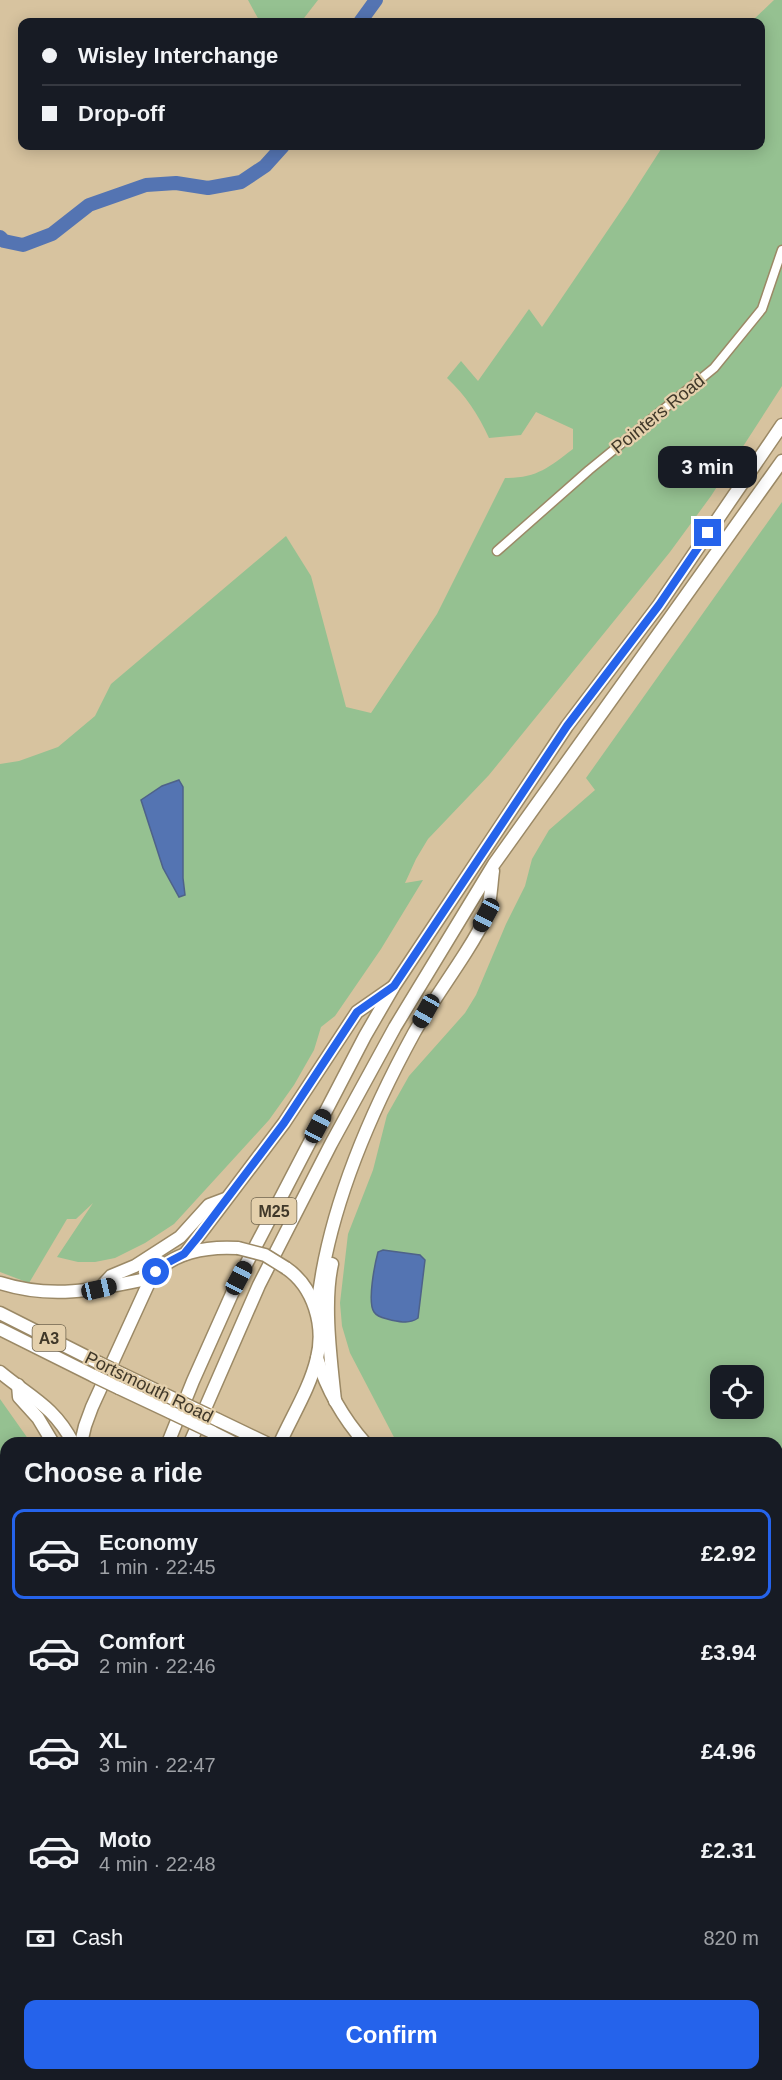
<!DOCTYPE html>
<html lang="en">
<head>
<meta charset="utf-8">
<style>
	:root { --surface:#171b24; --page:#20242c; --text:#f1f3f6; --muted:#9ea1a6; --line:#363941; --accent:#2563eb }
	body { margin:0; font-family:Helvetica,sans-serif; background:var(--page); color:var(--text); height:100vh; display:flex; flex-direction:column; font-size:22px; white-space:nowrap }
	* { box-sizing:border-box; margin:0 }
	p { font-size:20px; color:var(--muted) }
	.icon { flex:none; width:33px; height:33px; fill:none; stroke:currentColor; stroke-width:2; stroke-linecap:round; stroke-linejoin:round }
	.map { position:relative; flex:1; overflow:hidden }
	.panel { position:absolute; left:0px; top:1437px; width:783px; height:644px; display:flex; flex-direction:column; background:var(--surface); border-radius:18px 18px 0 0; box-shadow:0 3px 15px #0003 }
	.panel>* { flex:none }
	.hud { position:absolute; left:18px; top:18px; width:747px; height:132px; border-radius:12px; box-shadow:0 3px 15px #0003; display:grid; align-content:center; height:132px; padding:0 24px; background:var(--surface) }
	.fabs { position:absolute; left:710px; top:1365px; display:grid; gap:12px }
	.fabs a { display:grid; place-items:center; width:54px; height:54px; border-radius:12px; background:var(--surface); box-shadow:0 3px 15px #0003; font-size:30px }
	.end { position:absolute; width:27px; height:27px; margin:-14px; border:8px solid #2563eb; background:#fff; box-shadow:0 0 0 3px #fff }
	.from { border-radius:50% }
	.bubble { position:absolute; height:42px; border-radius:12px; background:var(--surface); box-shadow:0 3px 15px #0003; font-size:20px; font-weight:700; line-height:42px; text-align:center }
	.car { position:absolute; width:18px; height:36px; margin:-18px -9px; border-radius:8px; box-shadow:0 0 4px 2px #0007; background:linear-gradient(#222 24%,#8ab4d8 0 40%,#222 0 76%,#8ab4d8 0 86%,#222 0) }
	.hud b { display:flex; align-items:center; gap:21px; height:57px; font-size:22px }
	.hud b+b { border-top:2px solid var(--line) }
	.hud i { width:15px; height:15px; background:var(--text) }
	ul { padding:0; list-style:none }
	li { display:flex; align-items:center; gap:18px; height:90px; margin:0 12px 9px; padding:0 12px; border:3px solid transparent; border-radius:12px }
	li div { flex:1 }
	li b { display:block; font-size:22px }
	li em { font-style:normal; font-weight:700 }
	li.active { border-color:var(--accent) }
	li>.icon { width:54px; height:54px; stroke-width:1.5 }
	h2 { padding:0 24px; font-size:27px; line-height:72px }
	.pay { display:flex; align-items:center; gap:15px; height:66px; padding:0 24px; font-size:22px }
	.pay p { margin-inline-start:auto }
	.cta { display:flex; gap:12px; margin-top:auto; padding:12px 24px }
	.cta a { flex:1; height:69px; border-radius:12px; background:var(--accent); color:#fff; font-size:24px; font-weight:700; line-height:69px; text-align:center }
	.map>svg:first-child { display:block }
	.green { fill:#95c191; fill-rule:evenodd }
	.water { fill:#5474b2; stroke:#4e6289; stroke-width:1.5 }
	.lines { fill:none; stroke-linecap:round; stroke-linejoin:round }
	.river { stroke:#5474b2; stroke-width:14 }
	.minor-casing { stroke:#9b8966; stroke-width:11 }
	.highway-casing { stroke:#9b8966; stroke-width:15 }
	.minor { stroke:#fff; stroke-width:8 }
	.highway { stroke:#fff; stroke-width:12 }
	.highway-bridge-casing { stroke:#9b8966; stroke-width:15; stroke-linecap:butt }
	.highway-bridge { stroke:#fff; stroke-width:12 }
	.route { stroke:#2563eb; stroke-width:8 }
	.labels { text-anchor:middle; stroke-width:4.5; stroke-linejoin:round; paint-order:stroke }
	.shield { fill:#e4d0ac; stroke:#716650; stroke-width:1.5 }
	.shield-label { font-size:16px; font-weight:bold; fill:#403829 }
	.street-label { font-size:18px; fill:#403829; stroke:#e4d0ac }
</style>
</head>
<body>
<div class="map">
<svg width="782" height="2080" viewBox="0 0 782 2080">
	<rect width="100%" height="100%" fill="#d7c39f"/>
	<g class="green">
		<path d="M248 0H318L301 22H260Z"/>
		<path d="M774 0H782V386L711 496 670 552 489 775 428 839 416 859 405 883 423 880 381 949 335 1016 321 1027 314 1050 294 1085 269 1120 174 1224 145 1243 115 1258 95 1262H78L57 1257 93 1203 76 1219H67L29 1283 0 1272V764L19 761 58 747 95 716 111 684 286 536 311 576 346 707 371 713 437 614 505 478C537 478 548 468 573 449V429L536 412 521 435 489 438C478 414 466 396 447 378L461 361 478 381 529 309 542 327 627 202 663 146H760V22H751ZM183 787V878L185 894 141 800Z"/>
		<path d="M782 502V1647L777 1645V1443H397L350 1353 342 1326 340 1303 348 1234 373 1170 387 1115 409 1076 465 1013 476 995 506 924 525 886 532 859 549 830 595 790 586 778ZM720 1376H753V1408H720Z"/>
		<path d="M0 1399 31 1443H6V1788L0 1813Z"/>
		<path d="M777 1762 782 1770V2080H28L29 2074H777Z"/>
	</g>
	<g class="water">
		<path d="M179 780 183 787V878L185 895 179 897 163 868 141 800 162 786Z"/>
		<path d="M383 1250 420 1255 425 1260 418 1318C410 1324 401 1322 391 1320 385 1318 378 1318 374 1312 367 1302 375 1263 378 1252Z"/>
	</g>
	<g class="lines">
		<g class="river">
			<path d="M360 22 376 0"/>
			<path d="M0 237 4 241 23 245 52 234 89 205 146 185 176 183 208 188 241 182 265 166 283 146"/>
		</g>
		<defs>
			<path id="minor" d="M497 551 589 470 714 368 762 309 782 250"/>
			<g id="highway">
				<path d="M185 1254 284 1123 357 1012 393 987"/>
				<path d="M332 1264C323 1303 331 1361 335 1401"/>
				<path d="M0 1283C53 1300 99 1289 151 1278"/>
				<path d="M99 1289 111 1276 135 1266 180 1237 209 1205 225 1199"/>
				<path d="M317 1311C326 1215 368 1117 414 1033 430 1005 449 979 466 952 473 941 481 928 486 916 491 902 491 885 493 871"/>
				<path d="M0 1313 99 1363"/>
				<path d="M0 1329 94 1376"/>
				<path d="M317 1358C327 1390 343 1418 365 1443"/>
				<path d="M0 1372C30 1397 54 1406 73 1443"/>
				<path d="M124 1375 174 1399"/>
				<path d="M18 1385 19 1397 38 1418 53 1443"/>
				<path d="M119 1388 170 1412"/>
				<path d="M218 1420 266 1443"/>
				<path d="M212 1432 234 1443"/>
				<path d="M81 1443 85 1426 92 1407 151 1278C171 1252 207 1246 238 1248"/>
				<path d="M168 1443 193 1381 239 1278 365 1036 394 986 567 726 659 605 782 425"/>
				<path d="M190 1443 259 1285 331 1144 395 1027 494 864 782 461"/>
				<path d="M280 1443C292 1416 310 1388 317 1358 325 1326 314 1287 286 1268"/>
				<path d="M777 1665 782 1668"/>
				<path d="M777 1683 782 1685"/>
				<path d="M777 1704 782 1707"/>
				<path d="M0 1995 6 1968"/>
				<path d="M5 2080 6 2074"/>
			</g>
		</defs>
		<use href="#minor" class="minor-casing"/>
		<use href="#highway" class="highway-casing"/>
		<use href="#minor" class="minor"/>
		<use href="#highway" class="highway"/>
		<defs>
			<g id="highway-bridge">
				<path d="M238 1248 265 1255 286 1268"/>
				<path d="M99 1363 124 1375"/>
				<path d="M94 1376 119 1388"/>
				<path d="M174 1399 218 1420"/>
				<path d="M170 1412 212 1432"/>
			</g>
		</defs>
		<use href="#highway-bridge" class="highway-bridge-casing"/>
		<use href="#highway-bridge" class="highway-bridge"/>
	</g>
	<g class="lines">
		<path class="route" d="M156 1272 167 1263 184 1254 198 1237 284 1123 357 1012 394 986 567 726 659 605 708 533"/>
	</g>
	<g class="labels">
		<g class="shield">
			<rect x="251.5" y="1198" width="45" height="26" rx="4.5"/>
			<rect x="32.5" y="1325" width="33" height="26" rx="4.5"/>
		</g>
		<g class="shield-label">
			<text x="274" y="1217">M25</text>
			<text x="49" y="1344">A3</text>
		</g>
		<g class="street-label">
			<text transform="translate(658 414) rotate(-39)" y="6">Pointers Road</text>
			<text transform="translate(149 1387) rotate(26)" y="6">Portsmouth Road</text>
		</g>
	</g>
</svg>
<div class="fabs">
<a><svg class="icon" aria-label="locate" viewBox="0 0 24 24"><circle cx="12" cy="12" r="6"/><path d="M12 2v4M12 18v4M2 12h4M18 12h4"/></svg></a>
</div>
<i class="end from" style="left:156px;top:1272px"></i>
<i class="end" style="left:708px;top:533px"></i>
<div class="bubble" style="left:658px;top:446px;width:99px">3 min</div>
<i class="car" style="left:486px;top:915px;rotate:208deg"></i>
<i class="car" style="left:426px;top:1011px;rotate:209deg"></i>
<i class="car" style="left:318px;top:1126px;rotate:28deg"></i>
<i class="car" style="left:239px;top:1278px;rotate:28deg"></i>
<i class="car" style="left:99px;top:1289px;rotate:77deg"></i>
<div class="hud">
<b><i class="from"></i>Wisley Interchange</b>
<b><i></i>Drop-off</b>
</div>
<section class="panel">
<h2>Choose a ride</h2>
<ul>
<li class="active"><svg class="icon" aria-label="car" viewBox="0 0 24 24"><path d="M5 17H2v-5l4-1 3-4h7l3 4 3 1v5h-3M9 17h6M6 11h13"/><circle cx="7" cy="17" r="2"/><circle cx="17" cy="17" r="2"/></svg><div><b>Economy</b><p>1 min · 22:45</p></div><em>£2.92</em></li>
<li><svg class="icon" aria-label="car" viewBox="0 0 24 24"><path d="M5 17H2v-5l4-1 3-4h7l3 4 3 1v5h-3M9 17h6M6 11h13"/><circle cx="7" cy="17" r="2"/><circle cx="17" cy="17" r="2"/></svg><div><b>Comfort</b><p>2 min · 22:46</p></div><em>£3.94</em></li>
<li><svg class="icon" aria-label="car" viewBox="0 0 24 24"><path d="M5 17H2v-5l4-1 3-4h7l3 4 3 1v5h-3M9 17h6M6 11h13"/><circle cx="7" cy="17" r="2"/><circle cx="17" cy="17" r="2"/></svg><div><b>XL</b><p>3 min · 22:47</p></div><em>£4.96</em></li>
<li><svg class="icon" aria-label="car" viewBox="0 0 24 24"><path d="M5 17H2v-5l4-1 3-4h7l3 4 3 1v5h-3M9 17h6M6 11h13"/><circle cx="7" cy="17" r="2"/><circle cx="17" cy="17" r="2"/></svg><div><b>Moto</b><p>4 min · 22:48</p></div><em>£2.31</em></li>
</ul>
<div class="pay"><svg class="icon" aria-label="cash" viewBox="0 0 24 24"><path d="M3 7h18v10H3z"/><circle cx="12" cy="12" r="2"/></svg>Cash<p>820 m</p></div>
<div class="cta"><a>Confirm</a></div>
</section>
</div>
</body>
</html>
